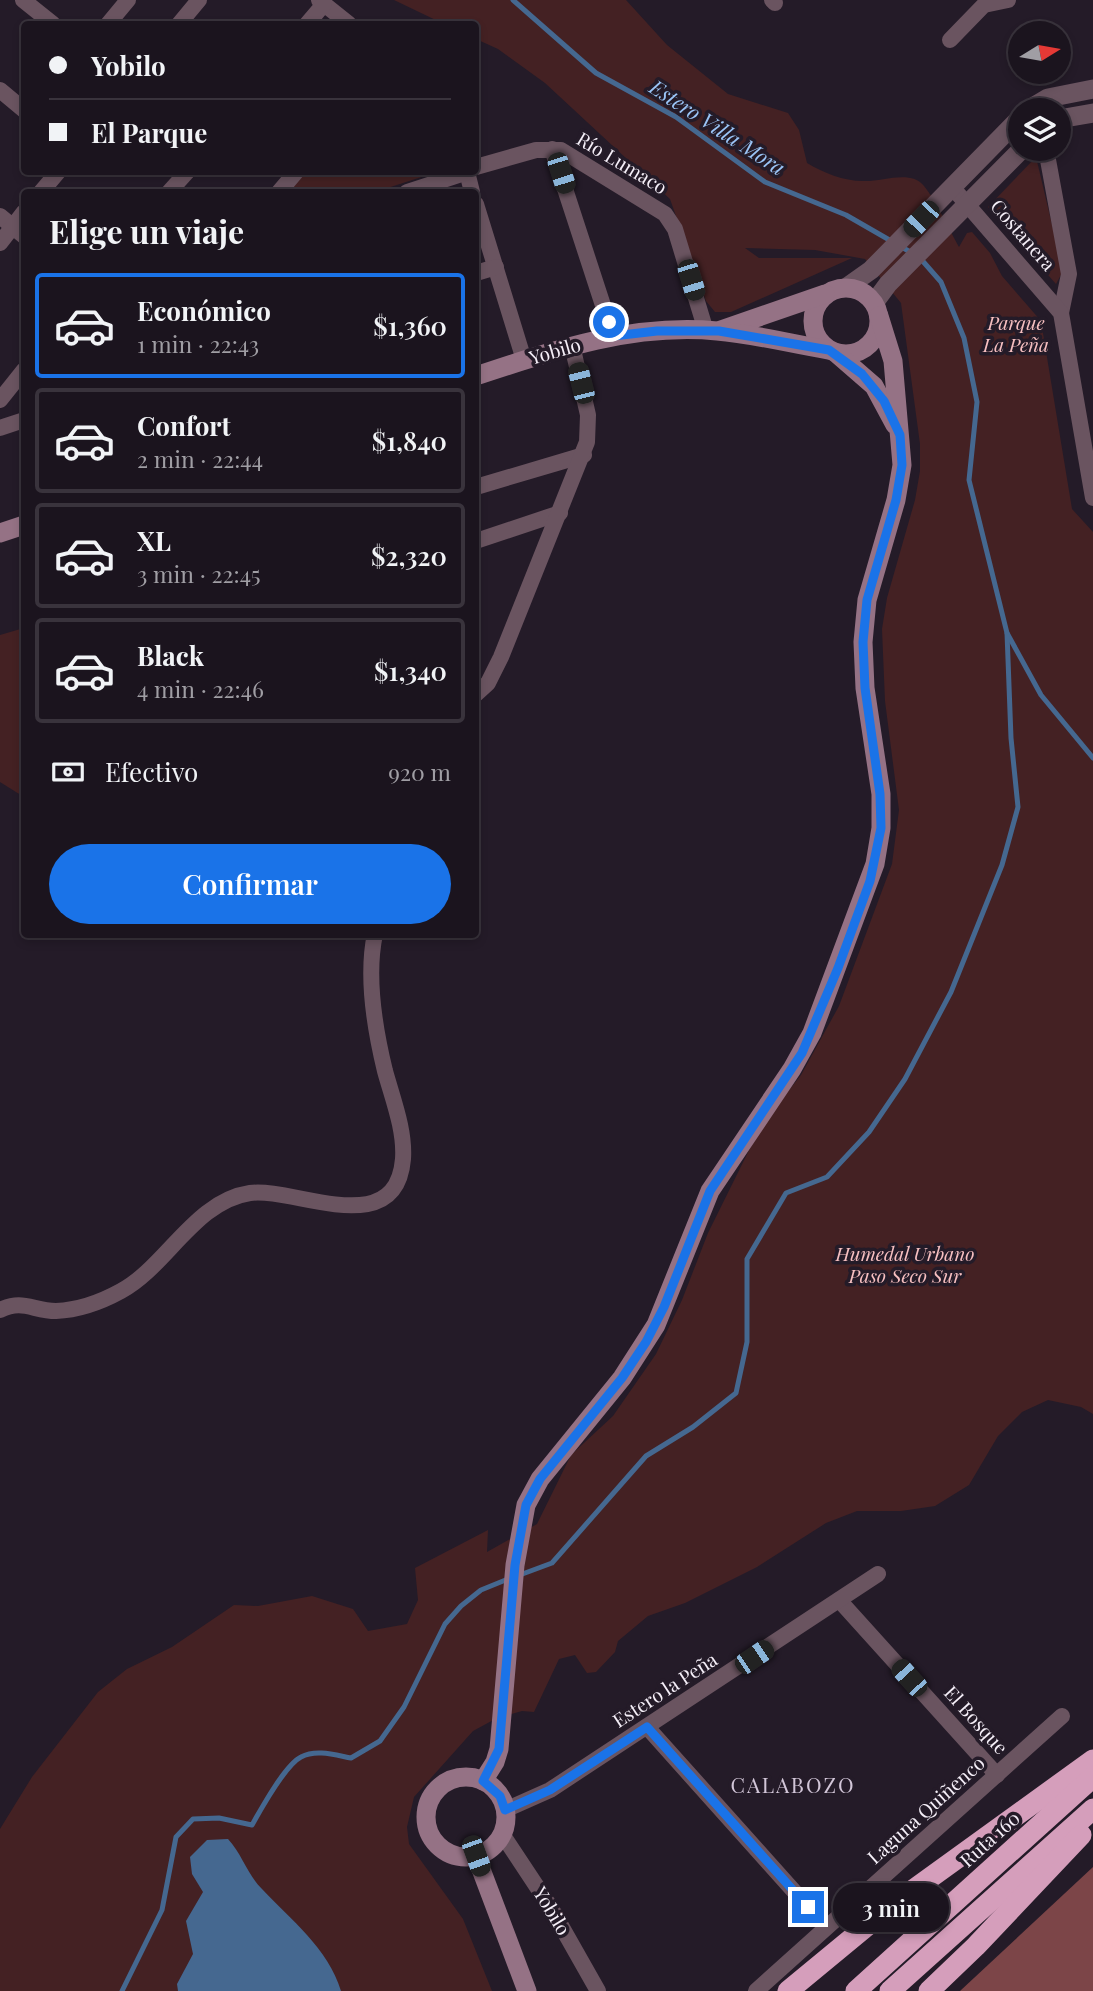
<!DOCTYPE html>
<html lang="es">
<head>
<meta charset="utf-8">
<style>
	:root { --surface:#1b141e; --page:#241d27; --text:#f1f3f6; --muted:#a09ea4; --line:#39333c; --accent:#1a73e8 }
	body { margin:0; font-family:"Playfair Display",serif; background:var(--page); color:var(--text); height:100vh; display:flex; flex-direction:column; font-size:26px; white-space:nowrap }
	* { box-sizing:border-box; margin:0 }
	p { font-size:23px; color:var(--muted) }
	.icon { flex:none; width:38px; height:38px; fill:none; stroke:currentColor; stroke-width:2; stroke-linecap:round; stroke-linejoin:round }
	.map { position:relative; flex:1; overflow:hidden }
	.details { position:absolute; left:21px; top:189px; width:458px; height:749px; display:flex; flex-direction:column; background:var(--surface); border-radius:7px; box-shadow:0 4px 10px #0003,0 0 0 2px var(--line) }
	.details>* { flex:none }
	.guide { position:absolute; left:21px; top:21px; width:458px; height:154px; border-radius:7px; box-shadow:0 4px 10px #0003,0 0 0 2px var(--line); display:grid; align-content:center; height:154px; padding:0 28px; background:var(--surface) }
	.needle { width:46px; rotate:79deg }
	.fabs { position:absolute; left:1008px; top:21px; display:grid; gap:14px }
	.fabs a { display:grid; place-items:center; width:63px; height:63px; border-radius:50%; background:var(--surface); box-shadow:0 4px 10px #0003,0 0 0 2px var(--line); font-size:35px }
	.end { position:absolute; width:32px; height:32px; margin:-16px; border:9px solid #1a73e8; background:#fff; box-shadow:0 0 0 4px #fff }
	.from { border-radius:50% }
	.bubble { position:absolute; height:49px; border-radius:24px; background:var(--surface); box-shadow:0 4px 10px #0003,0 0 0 2px var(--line); font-size:23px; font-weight:600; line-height:49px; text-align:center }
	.car { position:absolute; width:21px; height:42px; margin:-21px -10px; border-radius:9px; box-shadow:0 0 5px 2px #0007; background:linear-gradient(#222 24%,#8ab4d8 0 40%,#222 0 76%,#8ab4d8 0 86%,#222 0) }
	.guide b { display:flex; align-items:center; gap:24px; height:66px; font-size:26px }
	.guide b+b { border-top:2px solid var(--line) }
	.guide i { width:18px; height:18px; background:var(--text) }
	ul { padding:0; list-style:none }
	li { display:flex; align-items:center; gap:21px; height:105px; margin:0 14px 10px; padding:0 14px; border:4px solid var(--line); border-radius:7px }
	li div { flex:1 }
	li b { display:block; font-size:26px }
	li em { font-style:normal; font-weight:600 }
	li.on { border-color:var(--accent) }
	li>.icon { width:63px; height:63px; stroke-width:1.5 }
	h2 { padding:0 28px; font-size:32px; line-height:84px }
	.pay { display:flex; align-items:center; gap:18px; height:77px; padding:0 28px; font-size:26px }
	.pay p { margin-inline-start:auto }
	.action { display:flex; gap:14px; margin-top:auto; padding:14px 28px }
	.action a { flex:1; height:80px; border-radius:42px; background:var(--accent); color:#fff; font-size:28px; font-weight:600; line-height:80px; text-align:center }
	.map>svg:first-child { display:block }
	.green { fill:#442123 }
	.forest { fill:#7c4548 }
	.water { fill:#456890 }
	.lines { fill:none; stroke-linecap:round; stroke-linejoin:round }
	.stream { stroke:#456890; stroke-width:5 }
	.minor { stroke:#6a5460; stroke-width:16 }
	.tertiary { stroke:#6a5460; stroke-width:19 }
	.secondary { stroke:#957285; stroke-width:19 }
	.motorway { stroke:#d59ebb; stroke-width:21 }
	.route { stroke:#1a73e8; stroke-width:9 }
	.labels { text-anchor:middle; stroke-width:7; stroke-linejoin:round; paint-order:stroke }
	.street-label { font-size:19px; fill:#f5eff8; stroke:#241b28 }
	.park-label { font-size:19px; font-style:italic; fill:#f6bfc0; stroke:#241b28 }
	.water-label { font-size:21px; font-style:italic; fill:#9ac4f6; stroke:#241b28 }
	.neighbourhood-label { font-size:21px; letter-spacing:2px; fill:#d2c6d8; stroke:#241b28 }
</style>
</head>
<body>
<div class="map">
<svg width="1093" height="1991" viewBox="0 0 1093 1991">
	<rect width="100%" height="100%" fill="#241b28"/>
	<g class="green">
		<path d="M394 0H626L667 45 728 94 788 113 799 130 807 163C824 173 843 181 863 181 882 182 911 169 924 186 935 199 950 231 959 247L967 233 972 232 990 253 1002 276 1041 321 1072 509 1093 532V1414L1081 1407 1048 1400 1022 1412 998 1436 969 1485 935 1506 901 1511H857L826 1523 757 1567 685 1603 648 1616 618 1641 615 1652 596 1672 587 1673 575 1655 559 1659 534 1712 522 1711 497 1718 473 1731 414 1797 407 1827 409 1844 463 1919 492 1991H0V1829L32 1777 98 1692 127 1669 172 1647 234 1605 258 1606 312 1596 353 1609 368 1631 407 1624 418 1600 415 1568 488 1530 487 1552 537 1524 571 1455 613 1416 656 1354 682 1300 708 1233 762 1124 801 1075 839 1006 892 864 899 810 885 701 882 629 887 598 915 500 920 471V444L901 303 865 259 815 250 745 248 759 258H852L731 312H715L706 301 670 199 545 83 498 49 476 39V24H444Z"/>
		<path d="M1036 157 1063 271 1056 284 988 207Z"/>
		<path d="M305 172H437L375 192H289Z"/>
		<path d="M24 628V797L0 782V635Z"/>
	</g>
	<path class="forest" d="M1093 1867V1991H960Z"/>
	<path class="water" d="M228 1839C242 1854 247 1874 262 1889 291 1920 328 1948 341 1991H178L177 1984 193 1954 186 1921 203 1892 192 1874 190 1857 207 1840Z"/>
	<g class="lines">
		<g class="stream">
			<path d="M513 0 596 73 676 117 765 182 846 215 912 253"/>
			<path d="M920 258 941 282 964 338 977 402 969 480 1007 633 1041 695 1093 758"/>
			<path d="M517 1576 552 1563 646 1456 693 1427 736 1393 747 1342V1259L786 1193 827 1177 869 1132 905 1079 951 992 1002 865 1018 807 1011 738 1007 633"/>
			<path d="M122 1991 162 1910 176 1837 193 1819 219 1818 252 1825C261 1809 285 1765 301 1757 316 1749 335 1755 351 1758L380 1741 404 1707 445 1624 461 1606 481 1590 508 1579"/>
		</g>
		<g class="minor">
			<path d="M23 0 53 24"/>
			<path d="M319 0 349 24"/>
			<path d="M772 0 775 3"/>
			<path d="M108 24 128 0"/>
			<path d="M179 24 199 0"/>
			<path d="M307 24 324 4"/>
			<path d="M950 40 984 5 1008 0"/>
			<path d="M0 90 24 110"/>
			<path d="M552 149 613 336"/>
			<path d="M1046 149 1069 274 1061 313"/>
			<path d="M476 167 536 150H561L665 214 675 229 706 331"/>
			<path d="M467 172 472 192"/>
			<path d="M952 187 1061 313 1093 498"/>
			<path d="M41 192 58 172"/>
			<path d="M169 192 187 172"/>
			<path d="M279 192 296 172"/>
			<path d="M407 192 468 172"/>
			<path d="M476 204 524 360"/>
			<path d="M0 216 24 236"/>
			<path d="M0 243 24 212"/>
			<path d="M476 273 496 267"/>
			<path d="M0 400 24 370"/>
			<path d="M0 428 24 420"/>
			<path d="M476 487 584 455"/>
			<path d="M476 541 560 513"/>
			<path d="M476 694 488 683 501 657 587 442 588 415 572 345"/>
			<path d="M0 1310C23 1299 33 1311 56 1311 80 1310 101 1302 121 1291 166 1267 195 1201 250 1193 295 1187 396 1242 403 1159 405 1130 393 1100 385 1071 375 1030 366 976 375 934"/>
			<path d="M839 1600 997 1775"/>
			<path d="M647 1727 826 1927"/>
			<path d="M505 1810 550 1790 878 1574"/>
			<path d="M502 1834 551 1908 598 1991"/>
			<path d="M756 1991 1062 1716"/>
		</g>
		<g class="tertiary">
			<path d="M1028 110 1048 98 1093 89"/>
			<path d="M1059 119 1093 113"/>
			<path d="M847 287 871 270 1020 118"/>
			<path d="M874 303 888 284 1022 149"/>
		</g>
		<g class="secondary">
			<circle cx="846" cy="321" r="33"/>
			<path d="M721 330 825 294"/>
			<path d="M836 353 874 386 895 425"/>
			<path d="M476 376C554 350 633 323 717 331 754 334 792 344 829 350"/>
			<path d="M0 533 24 525"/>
			<circle cx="466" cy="1817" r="40"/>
			<path d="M483 1781 495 1762 499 1749 515 1565 526 1505 540 1479 622 1378 656 1325 710 1191 792 1069 812 1033 875 864 881 828V794L865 688 863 642 867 600 896 500 902 465 893 361 879 316"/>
			<path d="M476 1856 527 1991"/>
		</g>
		<g class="motorway">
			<path d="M788 1991 891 1906 1093 1760"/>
			<path d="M856 1991 1093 1777"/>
			<path d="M890 1991 1093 1809"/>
			<path d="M929 1991 976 1946 1081 1835"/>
		</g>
	</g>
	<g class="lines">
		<path class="route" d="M609 322 613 336 657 331H719L829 350 862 374 884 401 900 435 902 465 896 500 867 600 863 642 865 688 880 794 881 828 870 881 838 968 802 1053 710 1191 664 1307 646 1342 622 1378 540 1479 526 1505 515 1565 499 1749 483 1781 500 1796 505 1810 550 1790 647 1727 808 1907"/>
	</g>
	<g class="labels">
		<g class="street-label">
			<text transform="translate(622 163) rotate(31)" y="7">Río Lumaco</text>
			<text transform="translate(1023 235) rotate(49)" y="7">Costanera</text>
			<text transform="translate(555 351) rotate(-16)" y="7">Yobilo</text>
			<text transform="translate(665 1690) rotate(-33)" y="7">Estero la Peña</text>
			<text transform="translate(976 1720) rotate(48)" y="7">El Bosque</text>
			<text transform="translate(926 1810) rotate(-42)" y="7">Laguna Quiñenco</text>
			<text transform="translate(990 1839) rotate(-42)" y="7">Ruta 160</text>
			<text transform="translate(552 1911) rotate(59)" y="7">Yobilo</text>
		</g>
		<g class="park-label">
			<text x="1016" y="330">Parque<tspan x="1016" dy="22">La Peña</tspan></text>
			<text x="905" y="1261">Humedal Urbano<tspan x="905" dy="22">Paso Seco Sur</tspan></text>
		</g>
		<g class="water-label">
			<text transform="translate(717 128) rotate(33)" y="7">Estero Villa Mora</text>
		</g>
		<g class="neighbourhood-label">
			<text x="793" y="1793">CALABOZO</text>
		</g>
	</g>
</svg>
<div class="fabs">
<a><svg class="needle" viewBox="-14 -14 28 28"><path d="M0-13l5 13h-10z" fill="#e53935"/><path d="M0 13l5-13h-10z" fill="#a09ea4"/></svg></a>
<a><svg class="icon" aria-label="layers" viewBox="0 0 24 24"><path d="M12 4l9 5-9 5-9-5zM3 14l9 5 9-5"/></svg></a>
</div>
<i class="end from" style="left:609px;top:322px"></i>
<i class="end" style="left:808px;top:1907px"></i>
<div class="bubble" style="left:833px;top:1883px;width:116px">3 min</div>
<i class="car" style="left:561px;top:173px;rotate:162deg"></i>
<i class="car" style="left:921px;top:219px;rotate:224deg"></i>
<i class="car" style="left:691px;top:280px;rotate:163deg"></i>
<i class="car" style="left:581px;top:383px;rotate:346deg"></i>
<i class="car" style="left:754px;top:1657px;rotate:56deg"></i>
<i class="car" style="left:909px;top:1678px;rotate:318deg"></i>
<i class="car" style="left:476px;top:1856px;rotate:160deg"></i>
<div class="guide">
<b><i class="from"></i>Yobilo</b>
<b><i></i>El Parque</b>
</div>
<section class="details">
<h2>Elige un viaje</h2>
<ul>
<li class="on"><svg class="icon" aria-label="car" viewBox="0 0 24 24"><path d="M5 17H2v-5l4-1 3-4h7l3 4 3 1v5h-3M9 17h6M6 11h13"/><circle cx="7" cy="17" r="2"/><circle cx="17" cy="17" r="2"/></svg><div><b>Económico</b><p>1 min · 22:43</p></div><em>$1,360</em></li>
<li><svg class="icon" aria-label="car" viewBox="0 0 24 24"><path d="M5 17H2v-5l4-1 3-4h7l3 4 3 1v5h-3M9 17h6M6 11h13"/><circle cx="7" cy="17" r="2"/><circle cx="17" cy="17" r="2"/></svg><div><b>Confort</b><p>2 min · 22:44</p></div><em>$1,840</em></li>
<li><svg class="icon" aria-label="car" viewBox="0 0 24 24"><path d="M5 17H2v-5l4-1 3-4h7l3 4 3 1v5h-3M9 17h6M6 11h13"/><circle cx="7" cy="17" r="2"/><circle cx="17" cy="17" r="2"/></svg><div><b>XL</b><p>3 min · 22:45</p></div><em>$2,320</em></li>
<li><svg class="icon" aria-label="car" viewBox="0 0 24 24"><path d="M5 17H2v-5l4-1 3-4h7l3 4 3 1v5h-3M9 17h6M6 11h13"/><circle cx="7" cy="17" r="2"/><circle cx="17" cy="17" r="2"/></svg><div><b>Black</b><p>4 min · 22:46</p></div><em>$1,340</em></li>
</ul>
<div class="pay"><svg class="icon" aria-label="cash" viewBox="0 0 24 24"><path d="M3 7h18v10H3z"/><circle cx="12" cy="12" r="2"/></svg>Efectivo<p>920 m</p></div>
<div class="action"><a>Confirmar</a></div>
</section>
</div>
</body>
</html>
